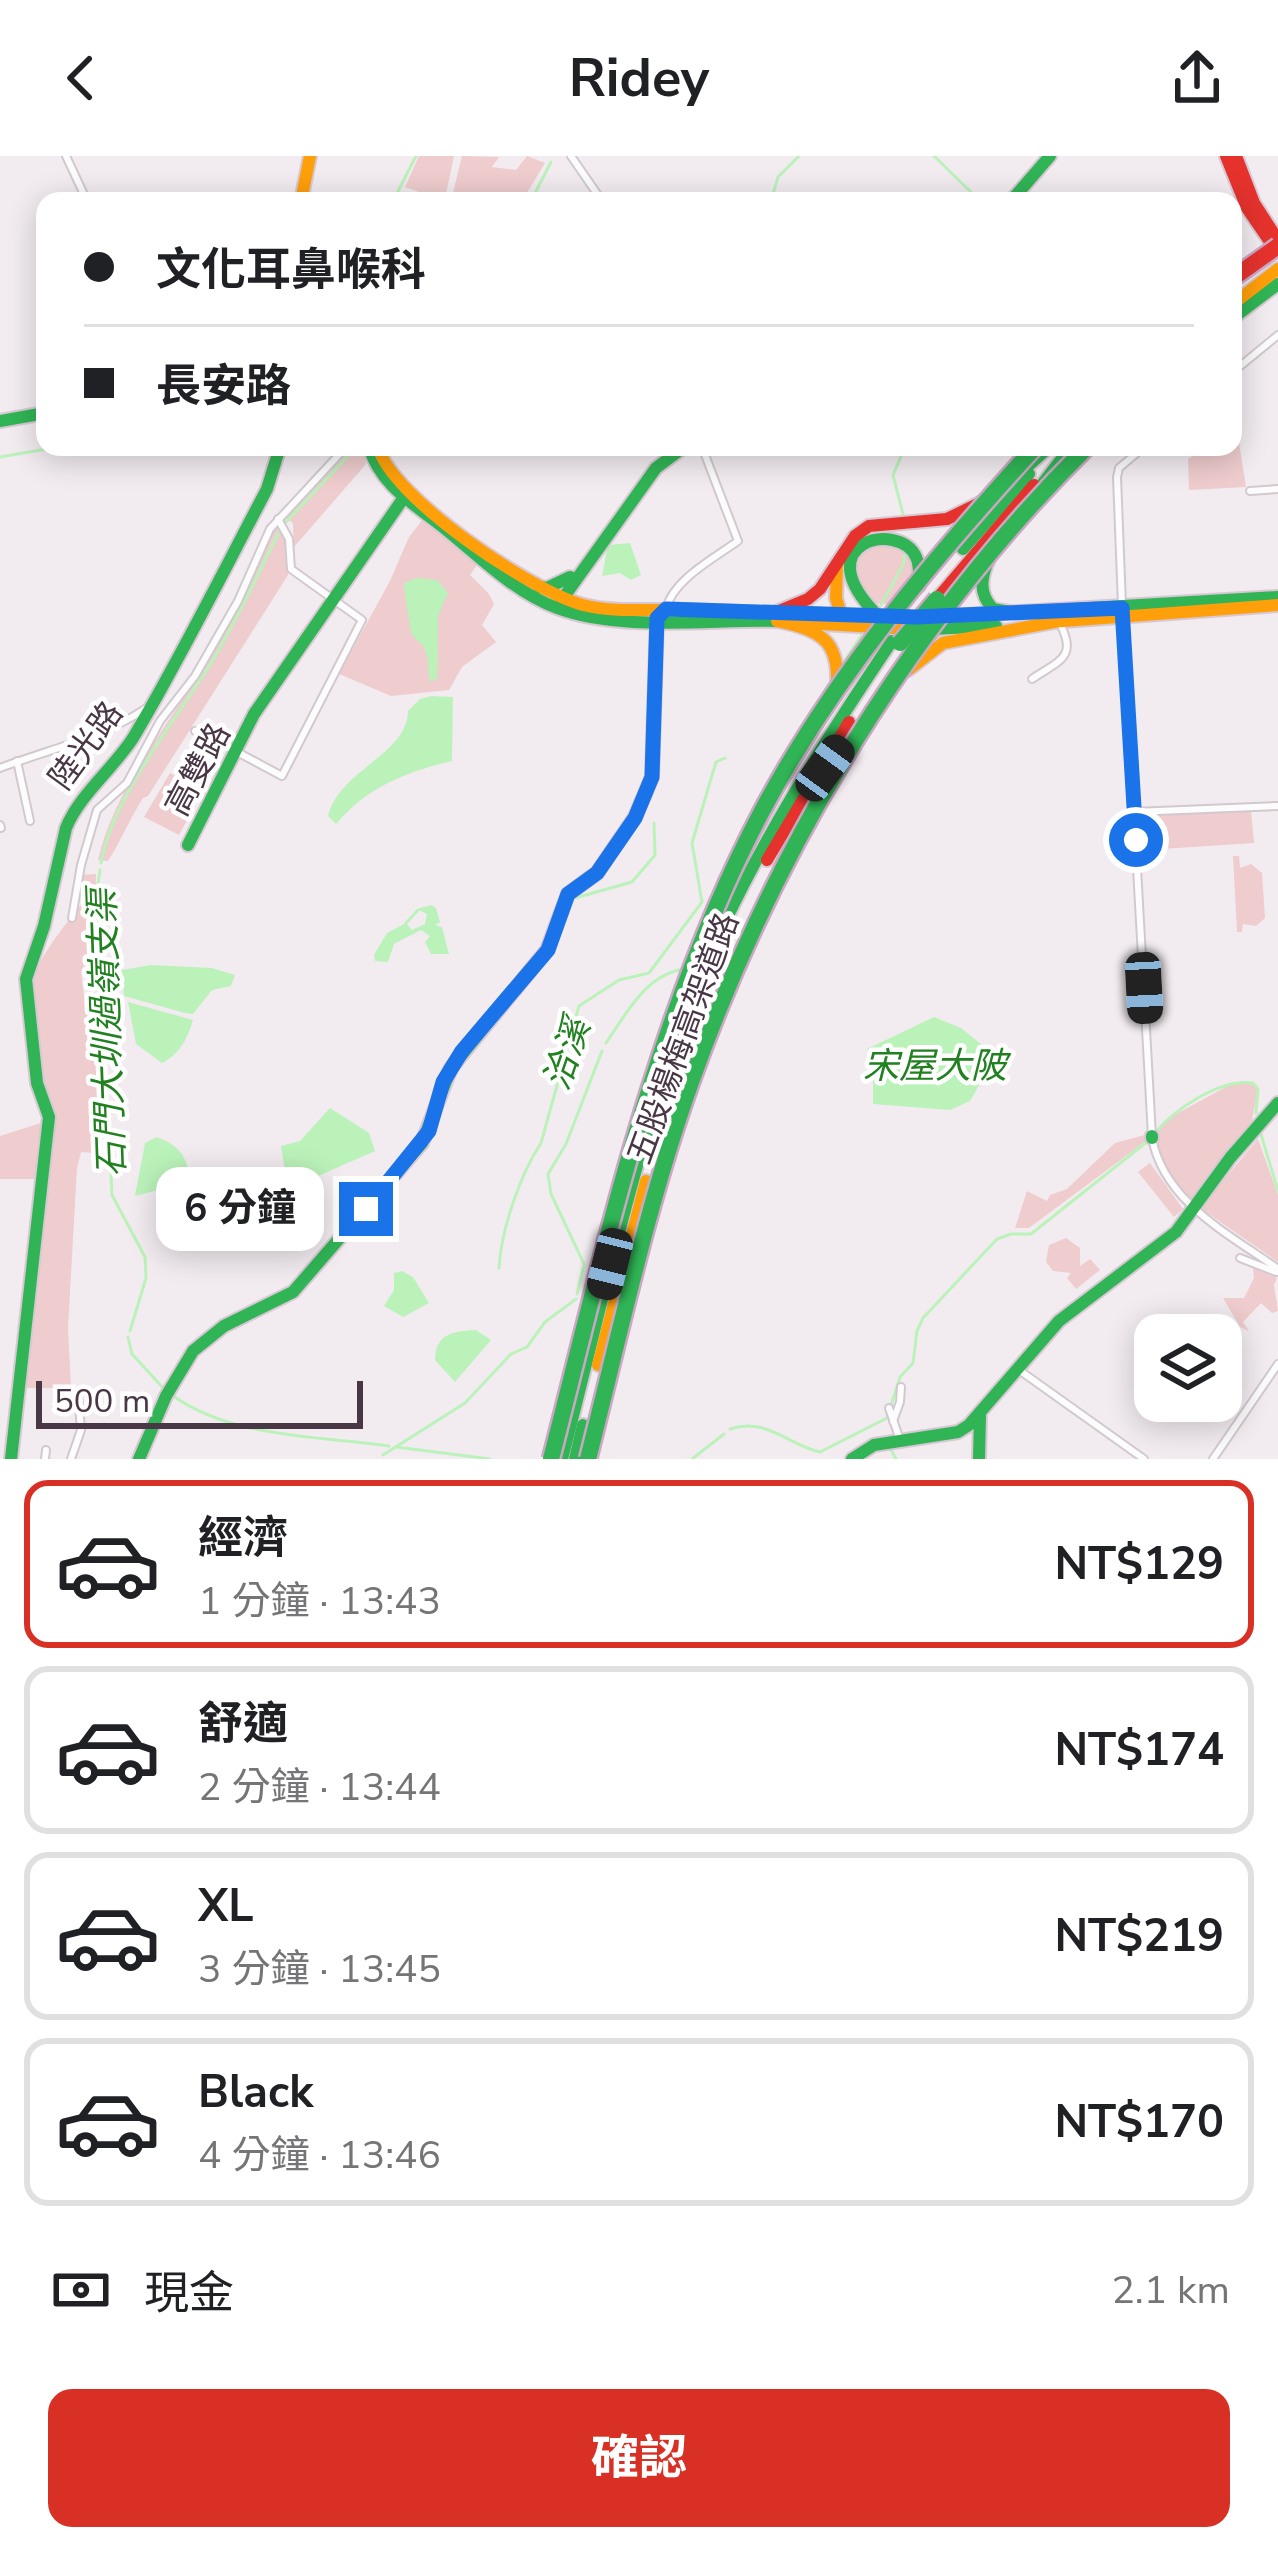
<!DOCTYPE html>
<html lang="zh-TW">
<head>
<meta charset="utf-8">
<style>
	:root { --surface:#fff; --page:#f6f6f6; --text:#202124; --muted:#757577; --line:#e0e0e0; --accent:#d93025 }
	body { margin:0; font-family:"Nunito Sans","Noto Sans TC",sans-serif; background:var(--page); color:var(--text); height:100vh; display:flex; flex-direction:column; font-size:45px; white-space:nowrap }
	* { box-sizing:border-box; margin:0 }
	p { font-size:39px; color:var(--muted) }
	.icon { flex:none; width:66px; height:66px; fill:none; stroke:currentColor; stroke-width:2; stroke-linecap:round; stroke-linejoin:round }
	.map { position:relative; height:1303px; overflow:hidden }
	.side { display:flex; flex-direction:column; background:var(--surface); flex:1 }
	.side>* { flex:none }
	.guide { position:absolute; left:36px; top:36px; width:1206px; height:264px; border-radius:24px; box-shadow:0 6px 30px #0003; display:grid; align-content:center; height:264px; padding:0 48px; background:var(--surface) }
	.tools { position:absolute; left:1134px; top:1158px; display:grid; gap:24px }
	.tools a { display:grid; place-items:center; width:108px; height:108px; border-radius:24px; background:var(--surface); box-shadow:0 6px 30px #0003; font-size:60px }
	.scale { position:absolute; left:36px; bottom:30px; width:327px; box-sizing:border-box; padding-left:12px; border:6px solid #4a3746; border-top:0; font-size:33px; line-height:42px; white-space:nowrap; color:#4a3746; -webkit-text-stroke:9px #fff; paint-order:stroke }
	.end { position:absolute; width:54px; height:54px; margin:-27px; border:15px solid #1a73e8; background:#fff; box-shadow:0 0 0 6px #fff }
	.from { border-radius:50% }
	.bubble { position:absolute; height:84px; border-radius:24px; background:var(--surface); box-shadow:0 6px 30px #0003; font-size:39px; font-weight:700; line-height:84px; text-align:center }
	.car { position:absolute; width:36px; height:72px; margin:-36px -18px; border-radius:15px; box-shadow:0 0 9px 3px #0007; background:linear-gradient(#222 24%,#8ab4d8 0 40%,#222 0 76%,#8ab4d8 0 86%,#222 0) }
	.guide b { display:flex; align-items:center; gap:42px; height:114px; font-size:45px }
	.guide b+b { border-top:3px solid var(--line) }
	.guide i { width:30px; height:30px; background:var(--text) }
	ul { padding:21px 0 0; list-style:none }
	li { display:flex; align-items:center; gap:36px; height:168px; margin:0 24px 18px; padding:0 24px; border:6px solid var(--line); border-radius:24px }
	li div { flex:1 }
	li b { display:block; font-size:45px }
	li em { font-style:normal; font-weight:700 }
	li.current { border-color:var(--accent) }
	li>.icon { width:108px; height:108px; stroke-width:1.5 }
	.pay { display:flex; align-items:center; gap:30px; height:132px; padding:0 48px; font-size:45px }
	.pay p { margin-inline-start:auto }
	.cta { display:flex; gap:24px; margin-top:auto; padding:24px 48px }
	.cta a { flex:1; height:138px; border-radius:24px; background:var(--accent); color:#fff; font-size:48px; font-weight:700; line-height:138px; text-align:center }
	header { display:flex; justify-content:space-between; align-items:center; height:156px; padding:0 48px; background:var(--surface); font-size:54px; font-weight:700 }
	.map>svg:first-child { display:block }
	.green { fill:#efcccd }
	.water { fill:#bbf2ba }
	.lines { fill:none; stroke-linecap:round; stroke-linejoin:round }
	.stream { stroke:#bbf2ba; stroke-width:3 }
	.street-casing { stroke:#d1c9cf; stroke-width:10 }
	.fast-casing { stroke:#d8c8d3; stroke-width:16 }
	.slow-casing { stroke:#d8c8d3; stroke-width:16 }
	.jam-casing { stroke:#d8c8d3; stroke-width:16 }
	.street { stroke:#fdfcfd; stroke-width:6 }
	.fast { stroke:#30b455; stroke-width:12 }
	.slow { stroke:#ff9f0a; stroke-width:12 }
	.jam { stroke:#e5322d; stroke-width:12 }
	.fast-bridge-casing { stroke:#cca6c4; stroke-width:21; stroke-linecap:butt }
	.jam-bridge-casing { stroke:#cca6c4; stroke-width:21; stroke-linecap:butt }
	.fast-bridge { stroke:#30b455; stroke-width:16 }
	.jam-bridge { stroke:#e5322d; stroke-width:16 }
	.route { stroke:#1a73e8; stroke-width:15 }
	.labels { text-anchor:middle; stroke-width:9; stroke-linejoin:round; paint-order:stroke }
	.street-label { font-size:33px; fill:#4a3746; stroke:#fff }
	.water-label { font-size:36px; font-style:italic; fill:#218120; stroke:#fff }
</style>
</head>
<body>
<header><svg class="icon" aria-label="back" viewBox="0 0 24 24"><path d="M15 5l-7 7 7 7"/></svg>Ridey<svg class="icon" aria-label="share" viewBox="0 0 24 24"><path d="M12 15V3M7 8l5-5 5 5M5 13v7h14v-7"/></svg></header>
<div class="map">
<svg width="1278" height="1303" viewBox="0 0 1278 1303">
	<rect width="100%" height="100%" fill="#f2ecf1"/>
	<g class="green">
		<path d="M419 0H454L446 38 439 43 405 31Z"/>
		<path d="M462 0 499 1 492 11 516 14 527 0 545 7 522 45H451Z"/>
		<path d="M1237 274 1246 331 1189 334 1188 303 1207 291H1233V275Z"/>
		<path d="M349 291H365L366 308 294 391 293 367 284 361 349 296Z"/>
		<path d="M423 363 479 406 470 419 489 438 494 448 482 469 496 486 462 511 449 534 391 540 339 518 390 425 409 381Z"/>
		<path d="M276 370 285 375 288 419 148 640 143 642C130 662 121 685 108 705L98 704C113 637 163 576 199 518 229 470 250 420 276 370Z"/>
		<path d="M870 389 901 390 918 417 894 449 873 447 854 425 856 404Z"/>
		<path d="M170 617 203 635 179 679 144 661Z"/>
		<path d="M1251 655 1254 687 1146 694 1144 660Z"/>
		<path d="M1233 700H1239L1240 712 1251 708 1262 717 1265 762 1256 770 1243 768 1242 776H1237Z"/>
		<path d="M96 718 93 810 81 815 84 840 92 844 101 940 94 952 93 997 81 996 77 1012 68 1172 71 1232H25L53 961C42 921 28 873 32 831 34 805 68 765 85 744L80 719Z"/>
		<path d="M1235 926 1253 927 1258 933 1251 970 1193 1050C1173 1029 1155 1010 1154 980L1167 963Z"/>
		<path d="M47 965 41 1023H0V980Z"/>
		<path d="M1148 978 1150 982 1134 994 1029 1072H1015L1027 1035 1047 1045 1050 1039 1067 1033 1115 987Z"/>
		<path d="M1258 983 1278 1039V1106L1200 1052Z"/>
		<path d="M1150 1007 1183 1053 1174 1061 1138 1016Z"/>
		<path d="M1066 1082 1080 1092V1110L1090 1103 1100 1114 1076 1133 1067 1122 1071 1117 1053 1115 1046 1106 1049 1089Z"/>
		<path d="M1253 1112 1277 1122 1274 1129 1278 1155 1272 1157 1261 1147 1243 1166 1249 1175 1240 1171 1223 1142H1244L1254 1122Z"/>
	</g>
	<g class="water">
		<path d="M630 387 641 419 631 424 620 417 602 420 608 389Z"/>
		<path d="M417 422 437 424 448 437 438 460 437 523 430 526C428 516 429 503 425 494 421 484 418 488 412 478 410 474 404 433 404 427Z"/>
		<path d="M431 540 453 541 452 605C406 616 367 631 336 668L328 660C339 614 407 599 408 555L420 543Z"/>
		<path d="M431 749 436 752 440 766 435 769 442 771 449 798H431L425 786 430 780 421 774 394 788 388 806 375 805 374 799 387 777 406 767 412 774 425 768 427 758 417 753Z"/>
		<path d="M151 809 212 812 235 819 231 830 212 834 193 858 185 857 124 840 122 814Z"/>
		<path d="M128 846 193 864C188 882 179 899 162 907L136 888Z"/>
		<path d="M934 861 961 872 1003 906 1001 912 982 924 970 945 950 954 873 948V904L867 893Z"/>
		<path d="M330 952 369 977 375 995 293 1031 281 1057 269 1059 285 1015 281 990 300 985Z"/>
		<path d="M156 981C184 989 193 1011 188 1038L166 1032 135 1040 145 987Z"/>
		<path d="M402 1115 413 1121 429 1147 403 1161 384 1150 394 1134V1117Z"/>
		<path d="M476 1174 491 1184 455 1226 435 1204C435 1178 453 1175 476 1174Z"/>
	</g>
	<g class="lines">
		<g class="stream">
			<path d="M934 0 980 45"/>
			<path d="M393 45 416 0"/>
			<path d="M531 45 551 6"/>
			<path d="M771 45 778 21 799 0"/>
			<path d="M0 301 58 291"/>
			<path d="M904 362 893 319 905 291"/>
			<path d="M286 366 351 297 352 291"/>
			<path d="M881 449 904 407V399"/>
			<path d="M845 504 865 474"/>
			<path d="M815 551 829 528"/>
			<path d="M101 707C112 642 178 561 213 504 239 460 258 417 281 372"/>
			<path d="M100 714 97 735 99 906 108 954 112 1039 145 1101 146 1122 130 1175"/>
			<path d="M575 742 632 726 655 699 654 667"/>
			<path d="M406 767 418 754"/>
			<path d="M606 887C627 857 645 819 684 813"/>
			<path d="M1260 975 1278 1035"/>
			<path d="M1154 978C1175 953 1220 922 1253 927L1258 933 1256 957"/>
			<path d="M499 1112C501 1074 520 1019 541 987L579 850 619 824 649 817 702 746 692 687 716 606 725 602"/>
			<path d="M577 1138 584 1108 551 1038 548 1018 566 988 602 895"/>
			<path d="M128 1181 132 1198 164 1233"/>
			<path d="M172 1239C231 1282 317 1280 389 1290"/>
			<path d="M730 1273C767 1261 788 1289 820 1296L887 1262 900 1221 913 1207 917 1175 923 1162 997 1083 1011 1078H1031L1148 985"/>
			<path d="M889 1290 896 1303"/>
			<path d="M396 1291 490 1303"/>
			<path d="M383 1299 465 1247 511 1198 527 1191 545 1166 576 1143"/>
			<path d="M692 1303 724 1278"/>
		</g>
		<defs>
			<g id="street">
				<path d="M66 0 87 45"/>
				<path d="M571 0 602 45"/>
				<path d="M1233 216 1278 179"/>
				<path d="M1250 335 1278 333"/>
				<path d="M1122 449 1117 321 1119 312 1144 291"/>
				<path d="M666 453C673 424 714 402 738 385L702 291"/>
				<path d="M1123 462 1152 980"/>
				<path d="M1032 523C1058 505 1079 502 1059 466"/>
				<path d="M195 575 234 594"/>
				<path d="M239 597 282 620 362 464 291 413 289 383 278 363"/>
				<path d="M17 605 30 665"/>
				<path d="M0 612C50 593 103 582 148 551"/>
				<path d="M1134 656 1278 650"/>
				<path d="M0 669 1 672"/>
				<path d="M72 762 81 709 97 654 127 627 160 565 195 520 238 445 270 373 346 291"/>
				<path d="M1152 982C1164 1046 1229 1078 1278 1113"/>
				<path d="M1240 1102 1276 1116"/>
				<path d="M1019 1214 1144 1303"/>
				<path d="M889 1252 900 1284"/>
				<path d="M893 1265 900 1246 901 1231"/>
				<path d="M45 1303 46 1294"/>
				<path d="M71 1303 81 1274 78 1237"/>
				<path d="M1213 1303 1278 1208"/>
			</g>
			<g id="fast">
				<path d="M1011 45 1050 0"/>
				<path d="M1233 162 1278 128"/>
				<path d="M0 265 45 257"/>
				<path d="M369 291C381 330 413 347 443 371 479 400 514 436 557 452 620 476 712 463 780 465"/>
				<path d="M1019 318 1049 291"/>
				<path d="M1033 340 1071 291"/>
				<path d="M963 393 1029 318"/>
				<path d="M989 403C981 421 978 437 993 453L1015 457"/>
				<path d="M539 431 547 432 570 421"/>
				<path d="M561 445 656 312 684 291"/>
				<path d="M686 454 916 462 1278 441"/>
				<path d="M878 460C803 385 900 364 916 401 920 408 919 421 919 430"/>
				<path d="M930 473 996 470"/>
				<path d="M188 689 254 558 407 337"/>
				<path d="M1152 980V982"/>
				<path d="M11 1303 49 961 37 927 26 823 44 770 66 672C80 638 113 613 133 582 181 501 223 416 267 333L280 291"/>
				<path d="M139 1303 166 1240 193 1195 224 1170 293 1136 422 987 451 912 547 794 568 738 597 717 635 661 652 621 657 462 666 453"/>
				<path d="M562 1303C605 1138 639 968 705 810 754 695 822 589 892 485"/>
				<path d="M575 1303 583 1269"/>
				<path d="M852 1303 874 1289 958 1276 969 1269 1059 1165 1176 1076 1230 1002 1278 947"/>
				<path d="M979 1303 980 1260"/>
			</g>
			<g id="slow">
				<path d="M301 45 310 0"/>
				<path d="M1233 148 1278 113"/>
				<path d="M378 291C392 342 531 435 583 449 614 457 653 453 686 454"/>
				<path d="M837 410 836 442 844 469"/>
				<path d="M777 465C825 474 842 488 836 539"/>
				<path d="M1050 466 1278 449"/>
				<path d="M805 467 912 473"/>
				<path d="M908 514 943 487 1054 466"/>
				<path d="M598 1209 646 1025"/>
			</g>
			<g id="jam">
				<path d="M1226 0 1247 52 1271 87"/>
				<path d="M1236 0 1254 47 1278 84"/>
				<path d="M937 443 1034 329"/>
				<path d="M774 457 808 443 820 433 855 380 869 370 947 363 984 345"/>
				<path d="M767 704 849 566"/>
			</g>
		</defs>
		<use href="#street" class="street-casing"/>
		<use href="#fast" class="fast-casing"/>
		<use href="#slow" class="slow-casing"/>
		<use href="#jam" class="jam-casing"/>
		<use href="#street" class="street"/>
		<use href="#fast" class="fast"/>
		<use href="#slow" class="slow"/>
		<use href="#jam" class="jam"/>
		<defs>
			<g id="fast-bridge">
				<path d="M900 487 937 443"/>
				<path d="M551 1303C607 1084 656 856 762 655 834 520 933 403 1035 291"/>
				<path d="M588 1303C620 1177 647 1049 691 926 775 691 909 468 1087 291"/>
			</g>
			<path id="jam-bridge" d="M1233 122 1278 90"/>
		</defs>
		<use href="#fast-bridge" class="fast-bridge-casing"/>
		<use href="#jam-bridge" class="jam-bridge-casing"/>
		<use href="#fast-bridge" class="fast-bridge"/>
		<use href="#jam-bridge" class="jam-bridge"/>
	</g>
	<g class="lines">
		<path class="route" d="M366 1053 429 975 443 926 462 895 548 794 568 738 597 717 635 662 652 621 657 462 666 453 916 461 1122 452 1136 684"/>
	</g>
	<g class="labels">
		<g class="street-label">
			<text transform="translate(85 589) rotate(-54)" y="12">陸光路</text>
			<text transform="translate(197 613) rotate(-62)" y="12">高雙路</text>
			<text transform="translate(682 882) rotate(-70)" y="12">五股楊梅高架道路</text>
		</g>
		<g class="water-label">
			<text transform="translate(106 877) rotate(-92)" y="13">石門大圳過嶺支渠</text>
			<text transform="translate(566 898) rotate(-71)" y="13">洽溪</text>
			<text x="935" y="922">宋屋大陂</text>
		</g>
	</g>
</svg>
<div class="tools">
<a><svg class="icon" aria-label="layers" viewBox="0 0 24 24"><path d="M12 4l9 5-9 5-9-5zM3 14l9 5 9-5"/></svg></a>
</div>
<div class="scale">500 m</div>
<i class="end from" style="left:1136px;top:684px"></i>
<i class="end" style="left:366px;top:1053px"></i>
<div class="bubble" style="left:156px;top:1011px;width:168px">6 分鐘</div>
<i class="car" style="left:825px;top:612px;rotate:36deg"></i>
<i class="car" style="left:1144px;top:832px;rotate:177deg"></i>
<i class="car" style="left:610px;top:1108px;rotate:194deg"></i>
<div class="guide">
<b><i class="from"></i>文化耳鼻喉科</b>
<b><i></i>長安路</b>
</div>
</div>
<section class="side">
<ul>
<li class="current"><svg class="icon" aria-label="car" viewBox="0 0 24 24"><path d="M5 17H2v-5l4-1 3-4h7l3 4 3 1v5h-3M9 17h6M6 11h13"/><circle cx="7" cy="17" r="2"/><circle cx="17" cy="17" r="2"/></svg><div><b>經濟</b><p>1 分鐘 · 13:43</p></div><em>NT$129</em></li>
<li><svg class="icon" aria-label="car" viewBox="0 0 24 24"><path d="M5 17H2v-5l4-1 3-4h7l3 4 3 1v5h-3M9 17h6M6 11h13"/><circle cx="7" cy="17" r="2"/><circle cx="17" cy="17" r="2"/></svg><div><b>舒適</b><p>2 分鐘 · 13:44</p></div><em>NT$174</em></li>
<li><svg class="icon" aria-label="car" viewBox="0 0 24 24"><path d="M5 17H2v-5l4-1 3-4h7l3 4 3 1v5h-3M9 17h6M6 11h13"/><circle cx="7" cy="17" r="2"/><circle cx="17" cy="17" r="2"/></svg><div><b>XL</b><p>3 分鐘 · 13:45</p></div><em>NT$219</em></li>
<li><svg class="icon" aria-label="car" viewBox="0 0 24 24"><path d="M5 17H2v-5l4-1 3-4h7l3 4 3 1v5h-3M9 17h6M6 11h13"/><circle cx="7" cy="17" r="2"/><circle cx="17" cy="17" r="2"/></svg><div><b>Black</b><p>4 分鐘 · 13:46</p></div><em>NT$170</em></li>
</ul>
<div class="pay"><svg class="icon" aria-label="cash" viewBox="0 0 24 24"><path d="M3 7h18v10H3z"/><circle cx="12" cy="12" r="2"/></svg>現金<p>2.1 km</p></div>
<div class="cta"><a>確認</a></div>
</section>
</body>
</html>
